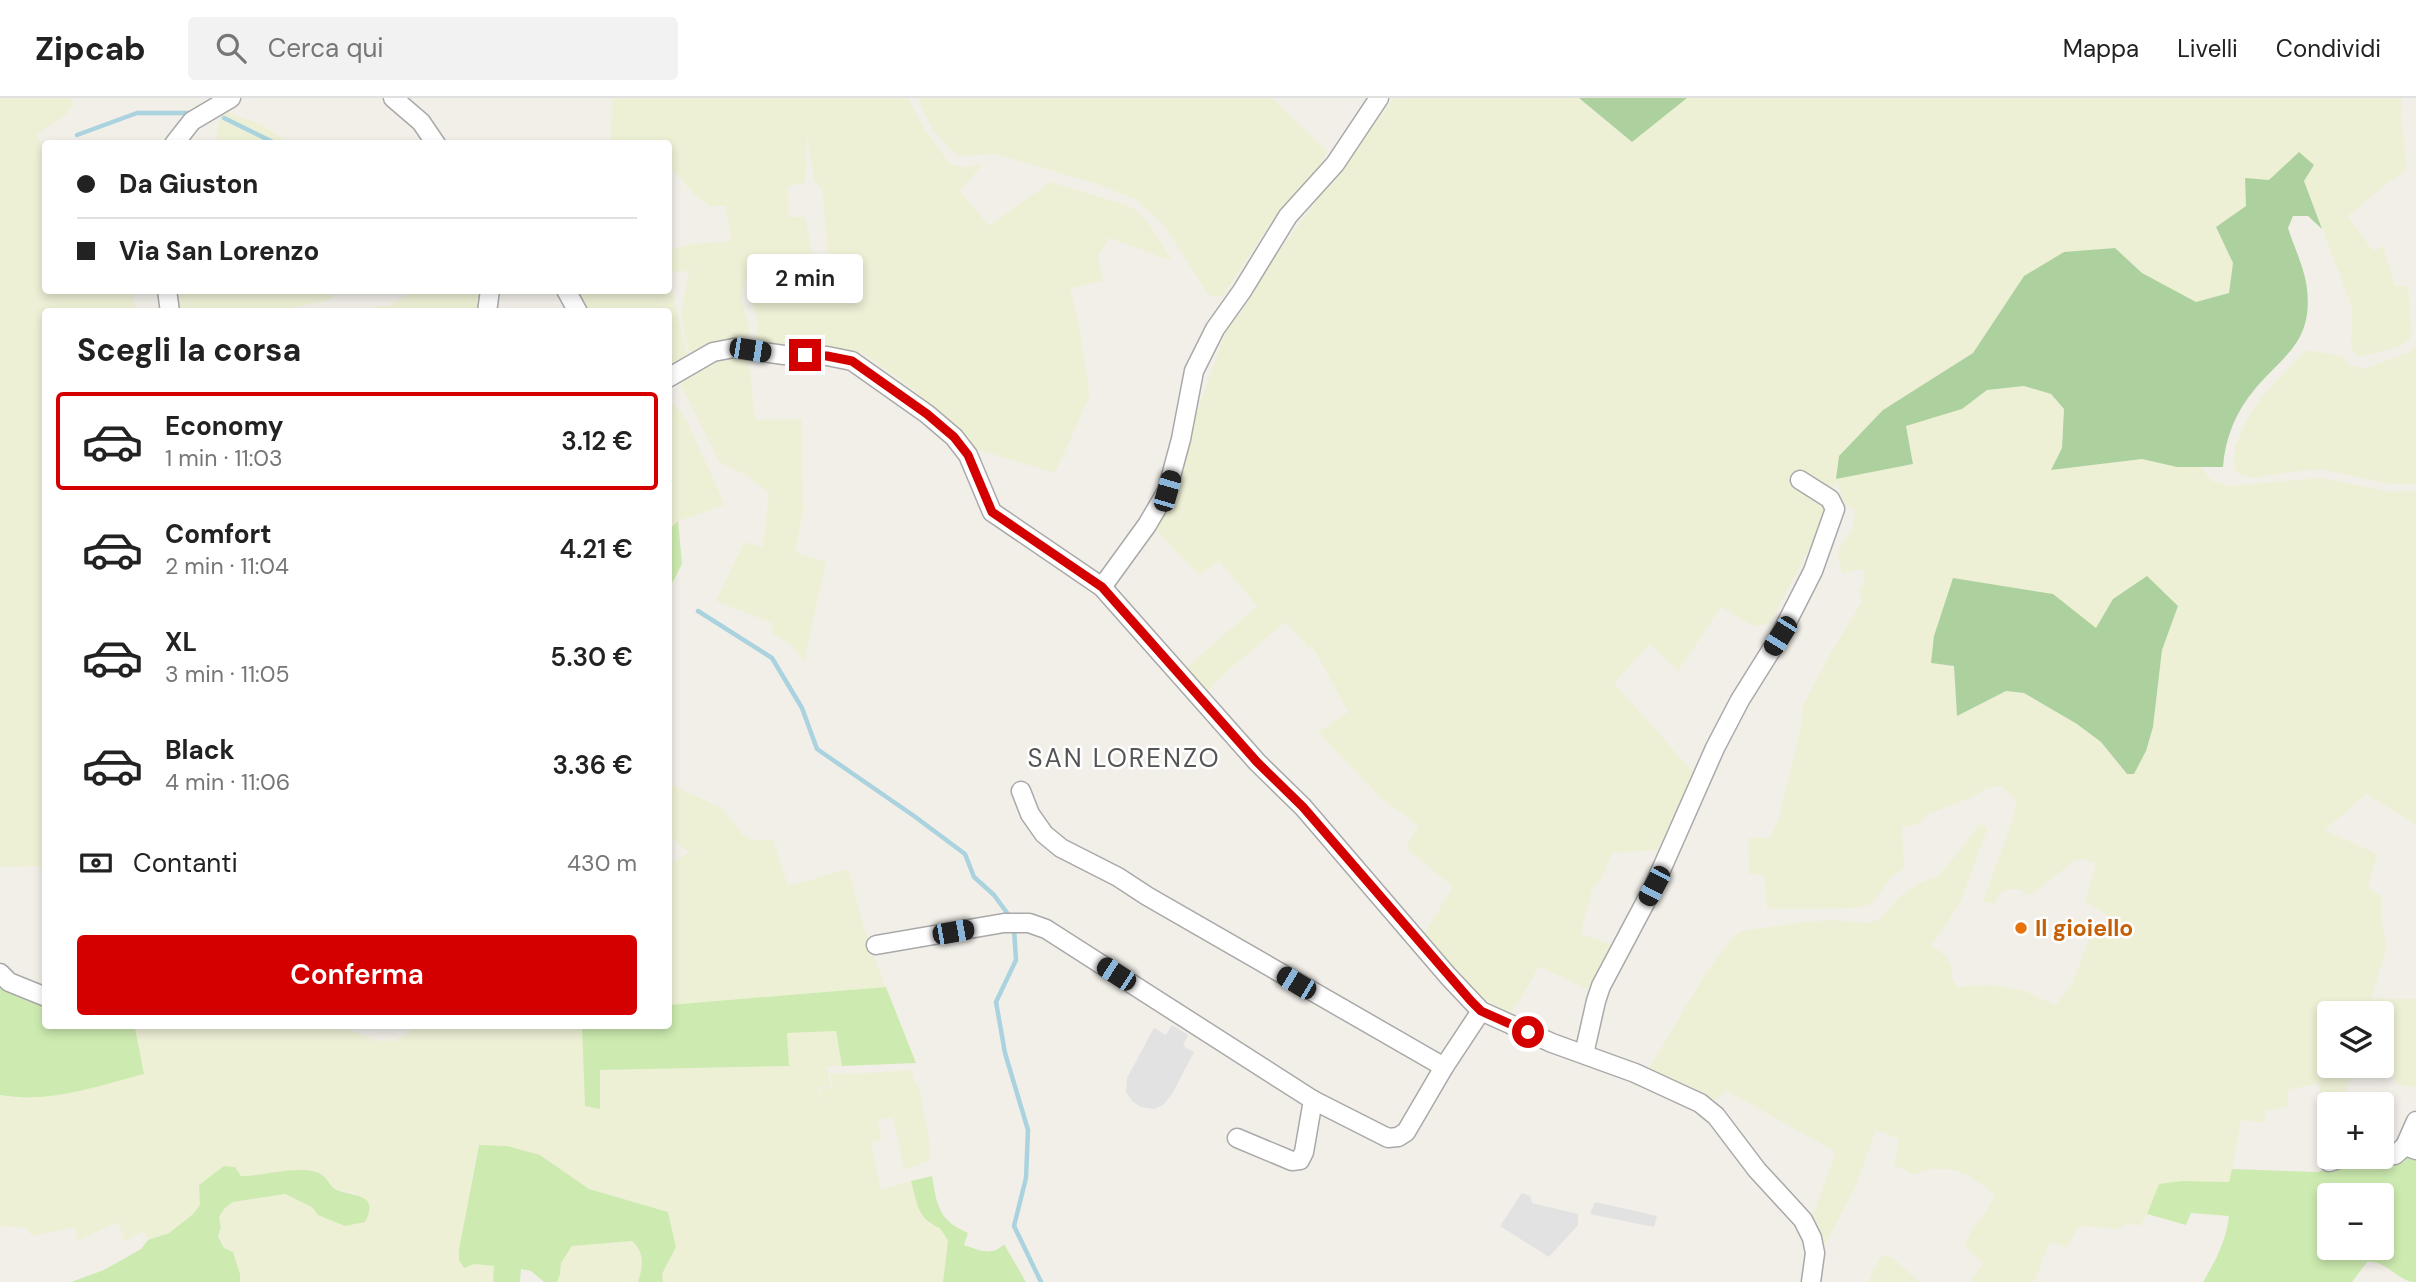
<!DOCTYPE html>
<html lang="it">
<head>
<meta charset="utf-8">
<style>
	:root { --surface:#fff; --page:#f2f2f2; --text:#222; --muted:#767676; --line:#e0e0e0; --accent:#d40000 }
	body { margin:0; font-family:"DM Sans",sans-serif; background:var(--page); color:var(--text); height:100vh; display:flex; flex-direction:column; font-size:26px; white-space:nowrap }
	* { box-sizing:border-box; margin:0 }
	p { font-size:23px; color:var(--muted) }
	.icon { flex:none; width:38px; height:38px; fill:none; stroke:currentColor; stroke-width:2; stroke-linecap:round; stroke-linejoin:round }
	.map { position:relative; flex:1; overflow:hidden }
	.side { position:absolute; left:42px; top:210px; width:630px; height:721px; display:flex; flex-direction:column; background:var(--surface); border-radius:7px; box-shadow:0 4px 10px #0003 }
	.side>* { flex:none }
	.banner { position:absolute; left:42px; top:42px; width:630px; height:154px; border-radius:7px; box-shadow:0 4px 10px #0003; display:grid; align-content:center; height:154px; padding:0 35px; background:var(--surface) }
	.buttons { position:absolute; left:2317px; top:903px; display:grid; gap:14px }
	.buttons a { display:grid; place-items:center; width:77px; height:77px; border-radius:7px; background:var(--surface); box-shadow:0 4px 10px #0003; font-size:35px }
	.end { position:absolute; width:32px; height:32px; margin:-16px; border:9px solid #d40000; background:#fff; box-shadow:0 0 0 4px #fff }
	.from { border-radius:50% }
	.bubble { position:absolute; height:49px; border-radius:7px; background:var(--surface); box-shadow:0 4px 10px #0003; font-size:23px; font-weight:600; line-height:49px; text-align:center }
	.car { position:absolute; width:21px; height:42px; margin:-21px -10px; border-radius:9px; box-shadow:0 0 5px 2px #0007; background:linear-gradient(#222 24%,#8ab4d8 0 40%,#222 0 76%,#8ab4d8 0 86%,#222 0) }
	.banner b { display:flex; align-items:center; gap:24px; height:66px; font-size:26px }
	.banner b+b { border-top:2px solid var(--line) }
	.banner i { width:18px; height:18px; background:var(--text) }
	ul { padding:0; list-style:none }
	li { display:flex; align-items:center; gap:21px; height:98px; margin:0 14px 10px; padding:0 21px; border:4px solid transparent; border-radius:7px }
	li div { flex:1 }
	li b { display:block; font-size:26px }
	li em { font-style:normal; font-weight:600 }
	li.on { border-color:var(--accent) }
	li>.icon { width:63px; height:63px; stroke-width:1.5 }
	h2 { padding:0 35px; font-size:32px; line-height:84px }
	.pay { display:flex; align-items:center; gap:18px; height:77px; padding:0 35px; font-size:26px }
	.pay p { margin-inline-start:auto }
	.primary-button { display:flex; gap:14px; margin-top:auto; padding:14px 35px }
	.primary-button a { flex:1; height:80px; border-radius:7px; background:var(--accent); color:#fff; font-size:28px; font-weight:600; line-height:80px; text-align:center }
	header { display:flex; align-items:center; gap:42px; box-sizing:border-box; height:98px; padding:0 35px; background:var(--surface); border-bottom:2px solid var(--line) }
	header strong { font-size:33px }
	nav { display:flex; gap:38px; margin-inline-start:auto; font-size:24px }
	.search { width:490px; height:63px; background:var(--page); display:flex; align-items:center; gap:18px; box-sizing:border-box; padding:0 24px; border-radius:7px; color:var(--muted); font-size:26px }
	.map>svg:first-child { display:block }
	.farmland { fill:#eef0d5; fill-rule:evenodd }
	.grass { fill:#cdebb0; fill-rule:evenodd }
	.forest { fill:#add19e }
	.parking { fill:#e2e2e2 }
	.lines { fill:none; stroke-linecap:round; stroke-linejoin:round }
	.stream { stroke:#aad3df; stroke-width:4.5 }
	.street-casing { stroke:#a9a9a9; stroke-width:21 }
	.street { stroke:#fff; stroke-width:18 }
	.route { stroke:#d40000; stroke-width:9 }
	.food-dot { fill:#e8710a; stroke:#fff; stroke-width:2.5 }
	.labels { text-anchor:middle; stroke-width:5; stroke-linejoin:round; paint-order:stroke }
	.food-label { font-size:23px; font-weight:bold; fill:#c56008; stroke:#fff; text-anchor:start }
	.quarter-label { font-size:26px; letter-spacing:2px; fill:#555; stroke:#fff }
</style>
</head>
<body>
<header>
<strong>Zipcab</strong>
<div class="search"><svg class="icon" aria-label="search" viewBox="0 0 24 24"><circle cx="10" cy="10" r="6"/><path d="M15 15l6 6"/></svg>Cerca qui</div>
<nav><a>Mappa</a><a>Livelli</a><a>Condividi</a></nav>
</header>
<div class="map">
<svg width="2416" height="1184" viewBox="0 0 2416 1184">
	<rect width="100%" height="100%" fill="#f2efe9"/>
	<g class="farmland">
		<path d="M0 0H72L73 8 63 19 37 36 42 49H45L46 192 131 193 137 213 46 214 45 768 0 769Z"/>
		<path d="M612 0H908L924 31 950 66 963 69 983 66 960 93 989 128 1050 84 1129 108 1140 115 1153 132 1172 163 1109 140 1098 158 1103 183 1070 190 1079 227 1090 298 1055 375 972 350 960 333 907 287 864 256 838 251 774 248 756 244 758 225 749 195 757 183 831 182 822 91 814 82 807 37 805 85 787 88 789 119H805L814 162 813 175 753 177 746 182 741 202 750 230 748 240 690 258 683 229 682 214 684 196 690 172 669 176V152L691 146 732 143 725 108H709L696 98 669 68 668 46H610Z"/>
		<path d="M918 0H1272L1327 53 1323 64 1275 119 1223 198H1209L1164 127 1135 101 1097 86 995 56 960 58 951 52 932 31Z"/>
		<path d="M1394 0H1579L1632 44 1687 0H2402L2401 19 2407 72 2389 84 2348 118 2373 153 2383 148 2395 188H2408L2412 234 2409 242 2398 249 2359 259 2351 251 2352 209 2304 83 2299 54 2246 108 2216 129 2233 165 2229 195 2196 205 2142 175 2115 150 2024 178 1973 255 1883 312 1836 381 1913 366 1906 328 1962 311 1987 292 2025 288 2051 296 2064 311 2062 350 2051 372 2142 361 2177 369H2201L2212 383 2228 388 2322 380 2390 394 2416 393V731L2415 726 2366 696 2325 732 2377 756 2368 790 2381 798V820L2387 849 2371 901H2416V989L2398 987 2390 973 2352 976 2340 1006H2329V1020L2327 1022 2318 985 2288 992 2287 1009 2266 1012 2264 1025 2241 1022 2230 1084 2181 1083 2160 1086 2147 1116 2140 1128 2127 1126 2117 1131 2079 1128 2067 1149 2050 1144 2034 1184H1970L1983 1165 1964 1148 1972 1131 1986 1114 1995 1097 1968 1077 1951 1071H1930L1914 1077 1894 1067 1899 1041 1876 1032 1854 1092 1823 1150 1813 1116 1836 1054 1727 993 1711 1004 1691 990 1649 970 1707 873 1734 838 1742 833 1803 824 1832 822 1870 825 1881 820 1901 797 1922 784 1938 778 1961 751 1979 726 1988 729 1960 805 1935 843 1930 847 1946 858 1951 867 1952 880 1956 889 1991 887 2022 892 2056 907 2072 886 2090 839 2111 820 2085 803 2096 766 2084 761 2074 763 2039 791 2028 797 2019 791H2009L1999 796 1995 806 1983 804 2014 717 2016 703 2002 688 1986 690 1973 699 1926 717 1921 726 1902 729 1904 771 1891 779 1872 806 1857 810 1767 811 1764 777 1749 776 1748 740H1770L1779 719 1802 624 1803 607 1832 553 1862 503 1858 490 1865 486 1863 471 1842 475 1837 454 1852 432 1855 412 1845 406 1836 382 1824 404 1830 412 1769 526 1753 528 1721 509 1678 573 1650 546 1614 585 1694 675 1657 752 1612 755 1602 780 1592 792 1581 835 1614 848 1589 892 1539 868 1521 901 1509 916 1484 901 1422 839 1453 789 1406 750 1418 727 1382 701 1318 634 1348 614 1312 548 1309 550 1285 524 1224 576 1206 595 1184 572 1257 508 1219 463 1199 477 1153 429 1183 376 1191 331 1231 219 1241 216 1263 174ZM2053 496 2096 531 2113 501 2178 508 2162 552 2153 629 2146 653 2126 676 2101 644 2077 626 2024 595 2006 593 1957 618 1954 568 1932 565ZM2329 915H2382V968H2329Z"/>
		<path d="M225 13 266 29 288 45 216 46 219 21Z"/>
		<path d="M669 179 688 260 669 272 668 214 585 213 573 193 668 192Z"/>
		<path d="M169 193H331L333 201 297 209 292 213H172Z"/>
		<path d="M413 193H486L483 213 378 214V208H388Z"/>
		<path d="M2416 249V386H2390L2324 372H2307L2252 380 2240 376 2236 373 2234 365 2235 348 2249 318 2264 296 2306 252 2342 258 2347 266 2365 271 2407 255Z"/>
		<path d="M732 261 749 262 755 322 802 321 803 414 795 454 826 464 804 564 793 548 772 535V525L716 503 744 444 763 449 769 394 742 375 720 365 680 285 716 264Z"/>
		<path d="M669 301 685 319 725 407 678 423 669 432Z"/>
		<path d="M669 686 722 710 743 737 753 742H773L788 788 848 771 868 843 886 889 669 907 668 767 689 755 669 738Z"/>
		<path d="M141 928H338L379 943H393L417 930 430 928H583L585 1008 600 1010 599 972 789 968 787 935 836 933 842 968H827L831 988 819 990 824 1009 821 991 833 989 830 975 849 976 912 972 914 982 919 989 930 1046V1062L904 1072 893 1019 878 1022 877 1019 882 1041 871 1045 881 1092 911 1083 918 1109 928 1125 940 1130 948 1143 943 1184H663L662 1176 676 1149 668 1114 589 1091 540 1057 507 1048H478L459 1151 474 1166 494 1168 493 1184H240V1176L218 1138 221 1129 219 1119 225 1110 233 1104 286 1096 312 1109 318 1117 359 1096 338 1092 329 1086 323 1077 282 1073 251 1079 240 1078 200 1107 193 1116 168 1135 148 1142 144 1133 125 1143 118 1124 77 1143 75 1129 32 1138 26 1130 0 1128V997L16 1000 144 976 134 929Z"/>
		<path d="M632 1143 639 1149 643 1169 638 1184H557L560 1176 561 1165 572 1148Z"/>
		<path d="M1885 1157 1894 1161 1919 1184H1868L1881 1158Z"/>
	</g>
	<g class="grass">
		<path d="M678 423 682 466 669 491V432Z"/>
		<path d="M3 887 45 906 46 928H141L135 930 144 976C98 988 48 1006 0 997V890Z"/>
		<path d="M886 889 916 965 842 968 836 933 787 935 789 968 600 972V1011L585 1008 582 928H668L669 907Z"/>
		<path d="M479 1047 507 1048 540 1057 589 1091 668 1114 676 1149 662 1176 663 1184H638C643 1169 645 1154 632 1143L572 1148 561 1165 560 1176 557 1184H544L531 1173 521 1171 520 1184H493L494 1168 474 1166 464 1170 459 1162V1151Z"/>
		<path d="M2407 1057 2416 1059V1184C2397 1184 2387 1162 2367 1164L2352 1184H2203C2216 1162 2226 1143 2229 1118L2191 1115 2186 1127 2147 1116 2159 1086 2181 1083 2229 1084 2232 1071 2318 1074 2341 1065 2404 1064ZM2329 1097H2382V1150H2329Z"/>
		<path d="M224 1068 235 1069 241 1078C261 1079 304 1065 322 1077 328 1081 330 1089 337 1092 354 1099 380 1095 365 1124L345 1128 318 1117 312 1109 285 1096 233 1104 225 1110 219 1119 221 1129 218 1138 224 1150 233 1154 240 1176V1184H71L104 1172 141 1151 148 1142 169 1135 193 1116 200 1107 199 1087Z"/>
		<path d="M932 1078C937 1107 938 1122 968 1135L964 1147C979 1152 992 1159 1004 1146L1026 1184H943L948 1143 940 1130C918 1122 917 1105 911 1083Z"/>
	</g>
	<g class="forest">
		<path d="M1579 0H1687L1632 44Z"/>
		<path d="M2299 54 2314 67 2304 83 2322 131 2308 118H2293L2288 130C2294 149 2305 171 2307 191 2313 244 2284 257 2255 291 2236 313 2225 340 2223 369H2177L2142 361 2051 372 2062 350 2064 311 2051 296 2024 288 1987 292 1962 311 1906 328 1913 366 1836 381 1839 358 1883 312 1973 255 2024 178 2064 154 2115 150 2142 175 2196 204 2229 195 2233 165 2216 129 2246 108 2245 80 2269 82Z"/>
		<path d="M2147 478 2178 508 2162 552 2153 629 2146 653 2134 676H2127L2101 644 2077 626 2024 595 2006 593 1957 618 1954 568 1931 565 1934 538 1953 480 2053 496 2096 530 2113 501Z"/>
	</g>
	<g class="parking">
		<path d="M1172 927 1188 937 1183 948 1194 954 1172 996 1163 1007 1154 1011 1141 1009 1132 1003 1126 994 1127 980 1154 930 1166 937Z"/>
		<path d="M1522 1095 1530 1098 1532 1105 1578 1116V1127L1549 1159 1500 1128Z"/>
		<path d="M1595 1104 1657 1118 1654 1129 1590 1116Z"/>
	</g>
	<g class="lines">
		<g class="stream">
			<path d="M224 20 277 46"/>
			<path d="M77 37 137 15H192"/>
			<path d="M698 513 772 560 802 610 817 651 914 718 965 756 974 779 994 797 1010 819"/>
			<path d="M1014 831 1016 862 996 904 1005 955 1028 1032 1026 1080 1014 1128 1041 1184"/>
		</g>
		<defs>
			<g id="street">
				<path d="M393 0 421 24 436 46"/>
				<path d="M174 46 192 23 231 0"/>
				<path d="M167 192 170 214"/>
				<path d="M566 192 578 214"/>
				<path d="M487 214 490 192"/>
				<path d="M668 280 713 254 734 250 784 257 827 258 852 263 927 316 954 339 968 357 992 414 1102 489 1257 664 1303 709 1448 878 1481 913 1552 945 1635 975 1700 1005 1716 1018 1757 1072 1803 1122 1812 1140 1815 1155 1811 1184"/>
				<path d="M1102 489 1147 427 1167 393 1181 341 1194 273 1215 231 1242 193 1288 118 1335 66 1379 0"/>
				<path d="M1021 693 1030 716 1044 736 1061 750 1118 779 1147 798 1444 969"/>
				<path d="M876 847 1004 825H1029L1046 831 1313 1002 1304 1054 1300 1062 1292 1063 1237 1040"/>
				<path d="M0 875 9 884 46 899"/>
				<path d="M1584 956 1596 903 1601 888 1654 788 1715 650 1740 602 1780 538 1813 473 1835 411 1830 401 1800 382"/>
				<path d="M1313 1002 1388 1040 1398 1039 1406 1034 1444 969 1481 913"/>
				<path d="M2405 1048 2416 1023"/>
				<path d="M2382 1058 2395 1057 2405 1048 2416 1052"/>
				<path d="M2329 1064 2346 1059"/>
			</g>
		</defs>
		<use href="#street" class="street-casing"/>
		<use href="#street" class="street"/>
	</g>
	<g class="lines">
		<path class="route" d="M805 257 827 258 852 263 927 316 954 339 968 357 992 414 1102 489 1257 664 1303 709 1471 903 1481 913 1528 934"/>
	</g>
	<circle class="food-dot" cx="2021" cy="830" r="7"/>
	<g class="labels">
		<g class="food-label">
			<text x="2035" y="838">Il gioiello</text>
		</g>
		<g class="quarter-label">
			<text x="1124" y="669">SAN LORENZO</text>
		</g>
	</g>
</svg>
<div class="buttons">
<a><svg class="icon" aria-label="layers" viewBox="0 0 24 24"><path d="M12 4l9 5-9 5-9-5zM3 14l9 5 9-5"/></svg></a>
<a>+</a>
<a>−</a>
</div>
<i class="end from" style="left:1528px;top:934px"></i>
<i class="end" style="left:805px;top:257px"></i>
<div class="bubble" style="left:747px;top:156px;width:116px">2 min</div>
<i class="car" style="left:750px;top:252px;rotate:99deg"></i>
<i class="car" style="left:1167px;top:393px;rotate:16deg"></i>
<i class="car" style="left:1780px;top:538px;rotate:212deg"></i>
<i class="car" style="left:1654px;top:788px;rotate:208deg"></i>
<i class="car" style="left:953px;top:834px;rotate:80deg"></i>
<i class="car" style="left:1116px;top:876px;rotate:303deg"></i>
<i class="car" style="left:1296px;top:885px;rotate:301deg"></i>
<div class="banner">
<b><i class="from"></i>Da Giuston</b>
<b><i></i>Via San Lorenzo</b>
</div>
<section class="side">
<h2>Scegli la corsa</h2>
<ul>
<li class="on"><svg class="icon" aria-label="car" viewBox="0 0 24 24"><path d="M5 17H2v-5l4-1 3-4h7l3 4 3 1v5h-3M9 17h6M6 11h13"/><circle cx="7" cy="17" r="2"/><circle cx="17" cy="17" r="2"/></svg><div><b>Economy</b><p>1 min · 11:03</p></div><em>3.12 €</em></li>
<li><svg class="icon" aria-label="car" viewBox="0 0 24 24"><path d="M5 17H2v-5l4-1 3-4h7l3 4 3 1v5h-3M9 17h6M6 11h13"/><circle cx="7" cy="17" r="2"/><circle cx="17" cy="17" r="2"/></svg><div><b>Comfort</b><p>2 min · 11:04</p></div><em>4.21 €</em></li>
<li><svg class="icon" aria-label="car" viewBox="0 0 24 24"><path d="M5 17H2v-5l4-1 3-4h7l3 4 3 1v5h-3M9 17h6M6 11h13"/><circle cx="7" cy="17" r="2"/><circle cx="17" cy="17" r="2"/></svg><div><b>XL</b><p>3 min · 11:05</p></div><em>5.30 €</em></li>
<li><svg class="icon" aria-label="car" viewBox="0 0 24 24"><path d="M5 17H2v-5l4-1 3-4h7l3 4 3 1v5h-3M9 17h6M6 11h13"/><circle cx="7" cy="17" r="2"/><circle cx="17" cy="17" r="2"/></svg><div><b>Black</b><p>4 min · 11:06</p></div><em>3.36 €</em></li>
</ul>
<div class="pay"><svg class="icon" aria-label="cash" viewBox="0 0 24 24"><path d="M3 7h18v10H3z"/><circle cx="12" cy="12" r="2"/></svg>Contanti<p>430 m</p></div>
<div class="primary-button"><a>Conferma</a></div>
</section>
</div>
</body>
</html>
